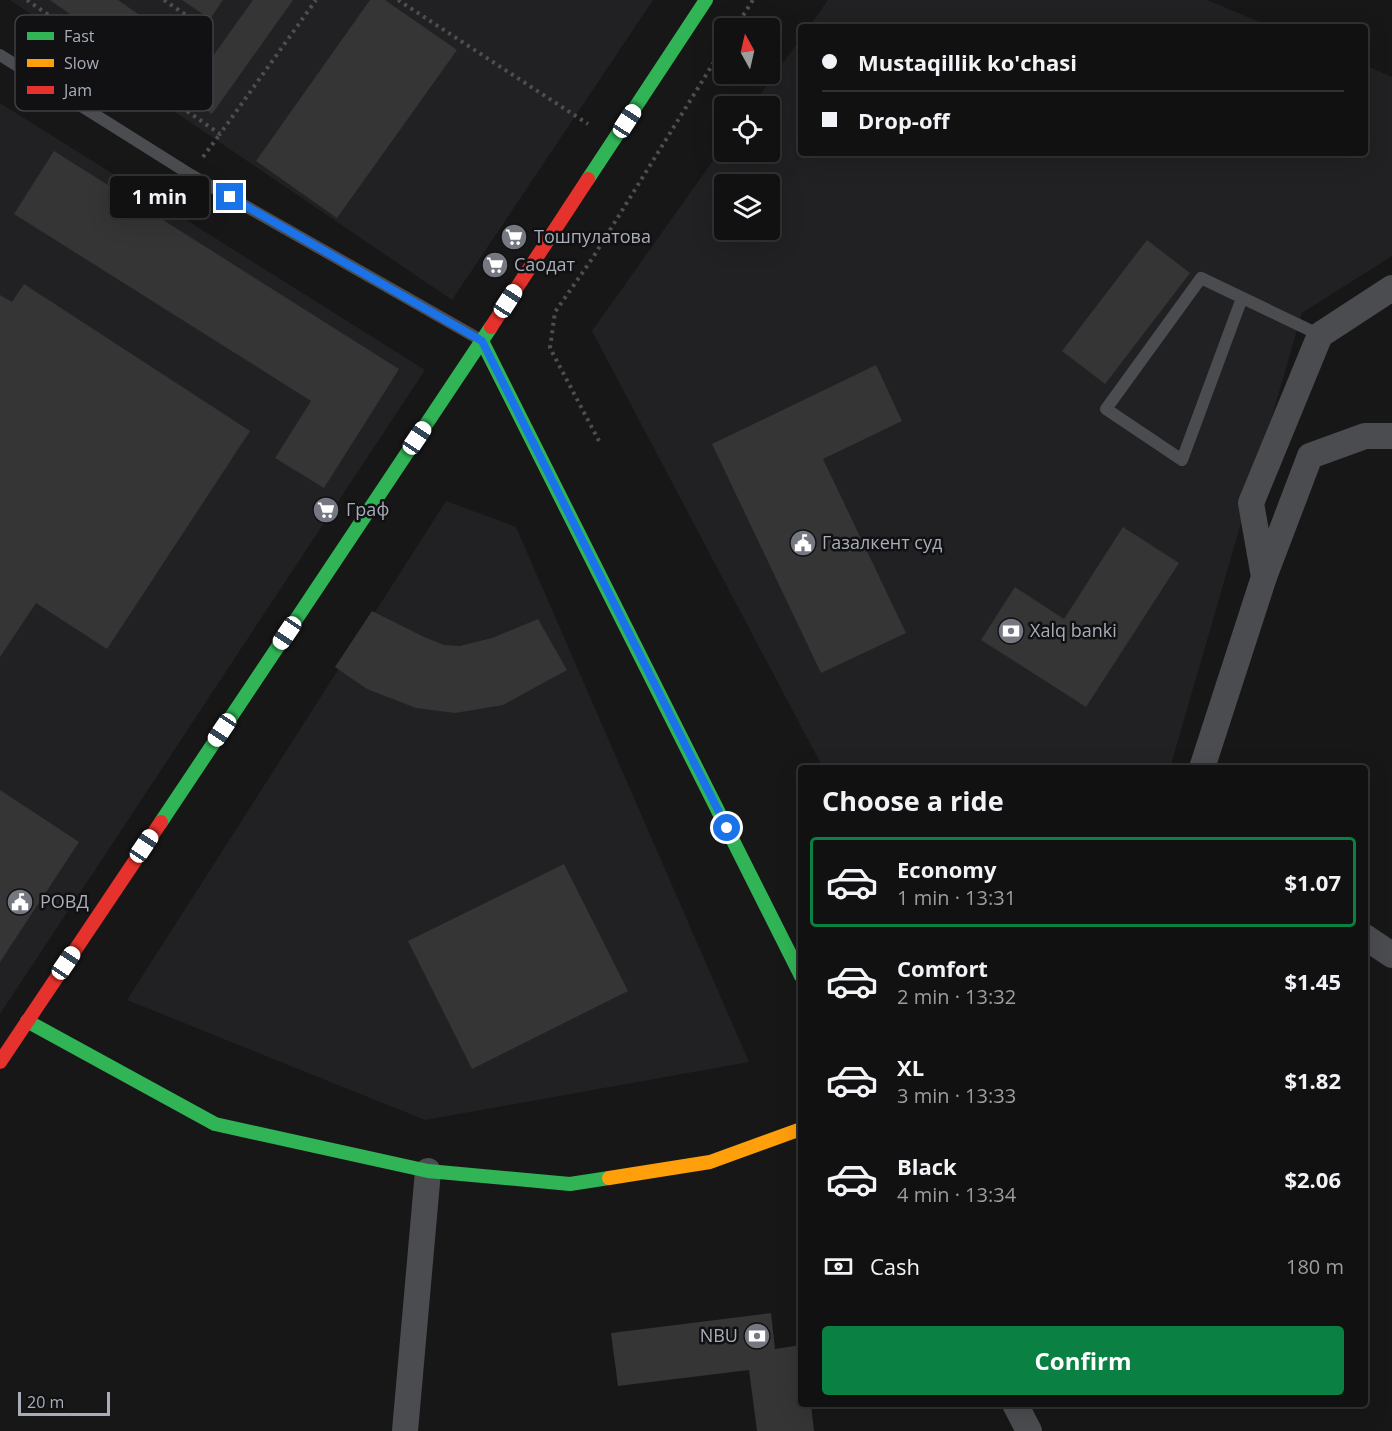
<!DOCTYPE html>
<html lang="en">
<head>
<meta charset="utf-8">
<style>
	:root { --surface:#111; --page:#1e1f1f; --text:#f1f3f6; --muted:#9c9d9f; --line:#303131; --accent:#0b8043 }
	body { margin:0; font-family:"Open Sans",sans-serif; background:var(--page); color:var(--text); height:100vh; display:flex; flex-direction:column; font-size:22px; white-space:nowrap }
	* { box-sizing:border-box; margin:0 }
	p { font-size:20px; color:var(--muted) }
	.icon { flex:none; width:33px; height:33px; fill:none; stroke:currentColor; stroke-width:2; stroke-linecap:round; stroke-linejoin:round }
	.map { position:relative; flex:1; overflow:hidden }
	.side { position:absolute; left:798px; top:765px; width:570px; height:642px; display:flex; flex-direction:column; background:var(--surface); border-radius:6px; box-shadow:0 6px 24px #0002,0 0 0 2px var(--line) }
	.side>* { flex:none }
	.hud { position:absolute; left:798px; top:24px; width:570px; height:132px; border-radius:6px; box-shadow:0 6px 24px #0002,0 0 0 2px var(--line); display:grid; align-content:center; height:132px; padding:0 24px; background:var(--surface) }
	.needle { width:39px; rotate:352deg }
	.fabs { position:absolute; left:714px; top:18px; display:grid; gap:12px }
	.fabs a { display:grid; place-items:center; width:66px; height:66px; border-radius:6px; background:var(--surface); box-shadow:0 6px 24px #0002,0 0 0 2px var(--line); font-size:30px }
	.scale { position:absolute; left:18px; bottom:15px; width:92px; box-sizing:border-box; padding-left:6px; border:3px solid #a8adb8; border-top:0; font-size:16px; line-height:21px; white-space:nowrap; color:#a8adb8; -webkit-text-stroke:4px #111113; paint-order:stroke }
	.end { position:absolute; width:27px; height:27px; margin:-14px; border:8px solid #1a73e8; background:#fff; box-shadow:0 0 0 3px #fff }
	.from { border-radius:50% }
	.bubble { position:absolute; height:42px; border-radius:6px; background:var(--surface); box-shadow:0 6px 24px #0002,0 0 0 2px var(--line); font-size:20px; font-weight:700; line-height:42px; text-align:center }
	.car { position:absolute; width:18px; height:36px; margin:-18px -9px; border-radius:8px; box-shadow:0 0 4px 2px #0007; background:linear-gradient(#fff 24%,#345 0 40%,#fff 0 76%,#345 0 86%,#fff 0) }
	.hud b { display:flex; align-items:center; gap:21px; height:57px; font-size:22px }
	.hud b+b { border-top:2px solid var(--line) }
	.hud i { width:15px; height:15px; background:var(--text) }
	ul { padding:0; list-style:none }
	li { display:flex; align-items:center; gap:18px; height:90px; margin:0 12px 9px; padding:0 12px; border:3px solid transparent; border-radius:6px }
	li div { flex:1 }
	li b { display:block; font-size:22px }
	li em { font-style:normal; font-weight:700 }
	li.on { border-color:var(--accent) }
	li>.icon { width:54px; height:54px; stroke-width:1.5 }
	h2 { padding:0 24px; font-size:27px; line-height:72px }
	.pay { display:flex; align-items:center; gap:15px; height:66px; padding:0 24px; font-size:22px }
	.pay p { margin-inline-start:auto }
	.button { display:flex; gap:12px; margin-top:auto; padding:12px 24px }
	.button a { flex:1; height:69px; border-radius:6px; background:var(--accent); color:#fff; font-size:24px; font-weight:700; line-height:69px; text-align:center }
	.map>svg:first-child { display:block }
	.built { fill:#212123; fill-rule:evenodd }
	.building { fill:#353536 }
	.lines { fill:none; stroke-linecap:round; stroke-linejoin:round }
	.path { stroke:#4d4e52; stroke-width:4; stroke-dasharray:3 4.5; stroke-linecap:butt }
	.lane { stroke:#4b4c50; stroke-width:12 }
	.street { stroke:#4b4c50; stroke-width:26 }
	.fast { stroke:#30b455; stroke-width:14 }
	.slow { stroke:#ff9f0a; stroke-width:14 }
	.jam { stroke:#e5322d; stroke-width:14 }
	.route { stroke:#1a73e8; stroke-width:8 }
	.labels { text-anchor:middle; stroke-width:5; stroke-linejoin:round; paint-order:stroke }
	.poi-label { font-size:18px; fill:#a8adb8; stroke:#111113; text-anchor:start }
	.key { fill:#111113; stroke:#3e4045; stroke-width:1.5 }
	.key-label { font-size:16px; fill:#a8adb8 }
</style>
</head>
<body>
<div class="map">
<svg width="1392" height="1431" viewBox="0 0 1392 1431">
	<rect width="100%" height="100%" fill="#171717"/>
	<g class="built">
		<path d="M10 0H653L452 300Z"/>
		<path d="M828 0H1207L1272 27H809Z"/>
		<path d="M801 38V153H1365V65L1392 77V256L1302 313 1170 768H823L592 331 724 145V152H770V106H752ZM724 184H770V230H724Z"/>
		<path d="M0 103 425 370 0 1014Z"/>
		<path d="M446 501 516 527 749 1062 425 1120 127 1000Z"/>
	</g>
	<g class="building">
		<path d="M50 0H118L208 63 253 0H293L212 114Z"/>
		<path d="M182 0H223L210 19Z"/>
		<path d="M370 0H385L457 50 337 218 256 161Z"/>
		<path d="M54 151 399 369 324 488 275 458 311 401 14 214Z"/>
		<path d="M1147 240 1190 273 1105 384 1062 351Z"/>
		<path d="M24 284 250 431 107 649 36 603 0 657V295L12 302Z"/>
		<path d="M876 365 902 421 823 459 906 633 821 673 712 444Z"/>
		<path d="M1123 527 1179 563 1086 707 981 640 1015 587 1064 619Z"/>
		<path d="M372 611 424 637 444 645 460 646 492 638 538 619 567 670 503 705 455 713 416 708 367 689 335 667Z"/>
		<path d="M0 790 79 842 0 962Z"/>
		<path d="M564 864 628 991 472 1069 408 941Z"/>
		<path d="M771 1313 775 1349 801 1345V1404H811L814 1431H757L749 1370 618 1386 611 1333Z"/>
	</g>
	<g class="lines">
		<g class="path">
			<path d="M27 0 220 134 316 0"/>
			<path d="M164 0 212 33"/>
			<path d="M398 0 588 124"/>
			<path d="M735 28 753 0"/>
			<path d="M203 157 220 134"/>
			<path d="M599 441 550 348 555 312 592 259 724 46"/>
		</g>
		<g class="lane">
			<path d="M0 55 191 175 481 340"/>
			<path d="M1242 298 1182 460 1106 409 1201 278 1320 335"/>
		</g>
		<g class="street">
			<path d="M1264 577 1310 456 1365 436H1392"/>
			<path d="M1202 768 1264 577 1251 503 1320 335 1392 288"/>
			<path d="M1365 937 1392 955"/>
			<path d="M1015 1404 1029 1431"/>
			<path d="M405 1431 428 1171"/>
		</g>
		<g class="fast">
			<path d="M588 179 706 0"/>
			<path d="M482 341 801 976"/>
			<path d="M161 822 491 327"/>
			<path d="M27 1021 215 1124 428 1171 570 1184 609 1178"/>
		</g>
		<path class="slow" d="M609 1178 710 1162 801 1129"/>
		<g class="jam">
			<path d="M491 327 588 179"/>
			<path d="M0 1062 161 822"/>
		</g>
	</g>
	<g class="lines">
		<path class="route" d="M230 197 482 341 727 828"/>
	</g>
	<defs>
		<symbol id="supermarket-disc" viewBox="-11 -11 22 22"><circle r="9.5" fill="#757880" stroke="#111113"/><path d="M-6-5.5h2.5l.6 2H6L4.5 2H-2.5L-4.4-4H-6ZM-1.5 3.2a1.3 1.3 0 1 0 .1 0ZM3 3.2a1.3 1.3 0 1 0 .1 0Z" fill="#fff"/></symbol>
		<symbol id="civic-disc" viewBox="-11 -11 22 22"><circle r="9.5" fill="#757880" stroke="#111113"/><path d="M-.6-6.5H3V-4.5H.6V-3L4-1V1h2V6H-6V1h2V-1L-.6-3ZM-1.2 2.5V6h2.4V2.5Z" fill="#fff"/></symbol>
		<symbol id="bank-disc" viewBox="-11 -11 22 22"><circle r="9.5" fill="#757880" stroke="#111113"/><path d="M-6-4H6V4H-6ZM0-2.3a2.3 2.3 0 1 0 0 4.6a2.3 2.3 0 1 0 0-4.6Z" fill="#fff"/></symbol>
	</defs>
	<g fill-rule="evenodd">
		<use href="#supermarket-disc" x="499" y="222" width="30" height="30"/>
		<use href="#supermarket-disc" x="480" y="250" width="30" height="30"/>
		<use href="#supermarket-disc" x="311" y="495" width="30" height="30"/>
		<use href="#civic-disc" x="788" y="528" width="30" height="30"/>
		<use href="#bank-disc" x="996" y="616" width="30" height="30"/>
		<use href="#civic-disc" x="5" y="887" width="30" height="30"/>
		<use href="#bank-disc" x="742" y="1321" width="30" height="30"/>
	</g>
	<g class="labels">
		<g class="poi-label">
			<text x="534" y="243">Тошпулатова</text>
			<text x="514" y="271">Саодат</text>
			<text x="346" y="516">Граф</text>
			<text x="822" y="549">Газалкент суд</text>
			<text x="1030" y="637">Xalq banki</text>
			<text x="40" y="908">РОВД</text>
			<text x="738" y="1342" text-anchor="end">NBU</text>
		</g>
	</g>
	<rect x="15" y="15" width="198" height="96" rx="9" class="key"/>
	<rect x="27" y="32" width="27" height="8" fill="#30b455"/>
	<rect x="27" y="59" width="27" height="8" fill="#ff9f0a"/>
	<rect x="27" y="86" width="27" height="8" fill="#e5322d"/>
	<g class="key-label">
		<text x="64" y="42">Fast</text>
		<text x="64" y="69">Slow</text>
		<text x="64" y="96">Jam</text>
	</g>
</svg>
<div class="fabs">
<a><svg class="needle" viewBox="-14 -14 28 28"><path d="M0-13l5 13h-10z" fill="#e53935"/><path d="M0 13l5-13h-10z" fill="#9c9d9f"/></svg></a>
<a><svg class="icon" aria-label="locate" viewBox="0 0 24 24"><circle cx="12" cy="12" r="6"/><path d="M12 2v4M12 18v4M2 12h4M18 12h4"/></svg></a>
<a><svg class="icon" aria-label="layers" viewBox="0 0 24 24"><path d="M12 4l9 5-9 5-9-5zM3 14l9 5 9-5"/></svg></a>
</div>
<div class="scale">20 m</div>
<i class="end from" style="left:727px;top:828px"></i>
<i class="end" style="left:230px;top:197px"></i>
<div class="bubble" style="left:110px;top:176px;width:99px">1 min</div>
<i class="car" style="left:627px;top:121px;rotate:33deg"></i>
<i class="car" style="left:508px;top:301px;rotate:33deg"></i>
<i class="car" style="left:417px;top:438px;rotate:34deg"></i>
<i class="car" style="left:287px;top:633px;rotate:214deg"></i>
<i class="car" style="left:222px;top:730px;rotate:214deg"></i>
<i class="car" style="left:144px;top:846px;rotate:34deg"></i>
<i class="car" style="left:66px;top:963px;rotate:34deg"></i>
<div class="hud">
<b><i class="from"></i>Mustaqillik ko'chasi</b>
<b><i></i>Drop-off</b>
</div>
<section class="side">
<h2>Choose a ride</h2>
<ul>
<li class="on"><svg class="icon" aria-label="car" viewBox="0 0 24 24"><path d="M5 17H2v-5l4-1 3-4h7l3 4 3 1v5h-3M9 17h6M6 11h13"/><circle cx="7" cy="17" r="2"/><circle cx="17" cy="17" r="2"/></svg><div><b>Economy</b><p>1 min · 13:31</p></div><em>$1.07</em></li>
<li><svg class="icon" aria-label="car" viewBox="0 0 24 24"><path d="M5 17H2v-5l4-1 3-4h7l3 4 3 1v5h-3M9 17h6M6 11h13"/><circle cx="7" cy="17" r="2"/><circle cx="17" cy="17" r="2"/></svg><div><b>Comfort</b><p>2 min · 13:32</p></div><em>$1.45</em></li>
<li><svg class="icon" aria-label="car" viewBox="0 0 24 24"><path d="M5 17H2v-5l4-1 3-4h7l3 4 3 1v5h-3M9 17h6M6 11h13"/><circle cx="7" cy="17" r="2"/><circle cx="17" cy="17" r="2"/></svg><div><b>XL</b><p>3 min · 13:33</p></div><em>$1.82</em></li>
<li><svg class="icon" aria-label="car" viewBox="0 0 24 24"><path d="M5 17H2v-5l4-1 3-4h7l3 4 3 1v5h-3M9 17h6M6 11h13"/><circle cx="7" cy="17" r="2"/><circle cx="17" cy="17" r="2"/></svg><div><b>Black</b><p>4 min · 13:34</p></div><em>$2.06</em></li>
</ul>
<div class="pay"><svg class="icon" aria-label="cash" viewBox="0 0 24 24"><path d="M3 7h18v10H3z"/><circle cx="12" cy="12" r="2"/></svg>Cash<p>180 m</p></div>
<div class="button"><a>Confirm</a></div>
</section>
</div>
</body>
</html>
